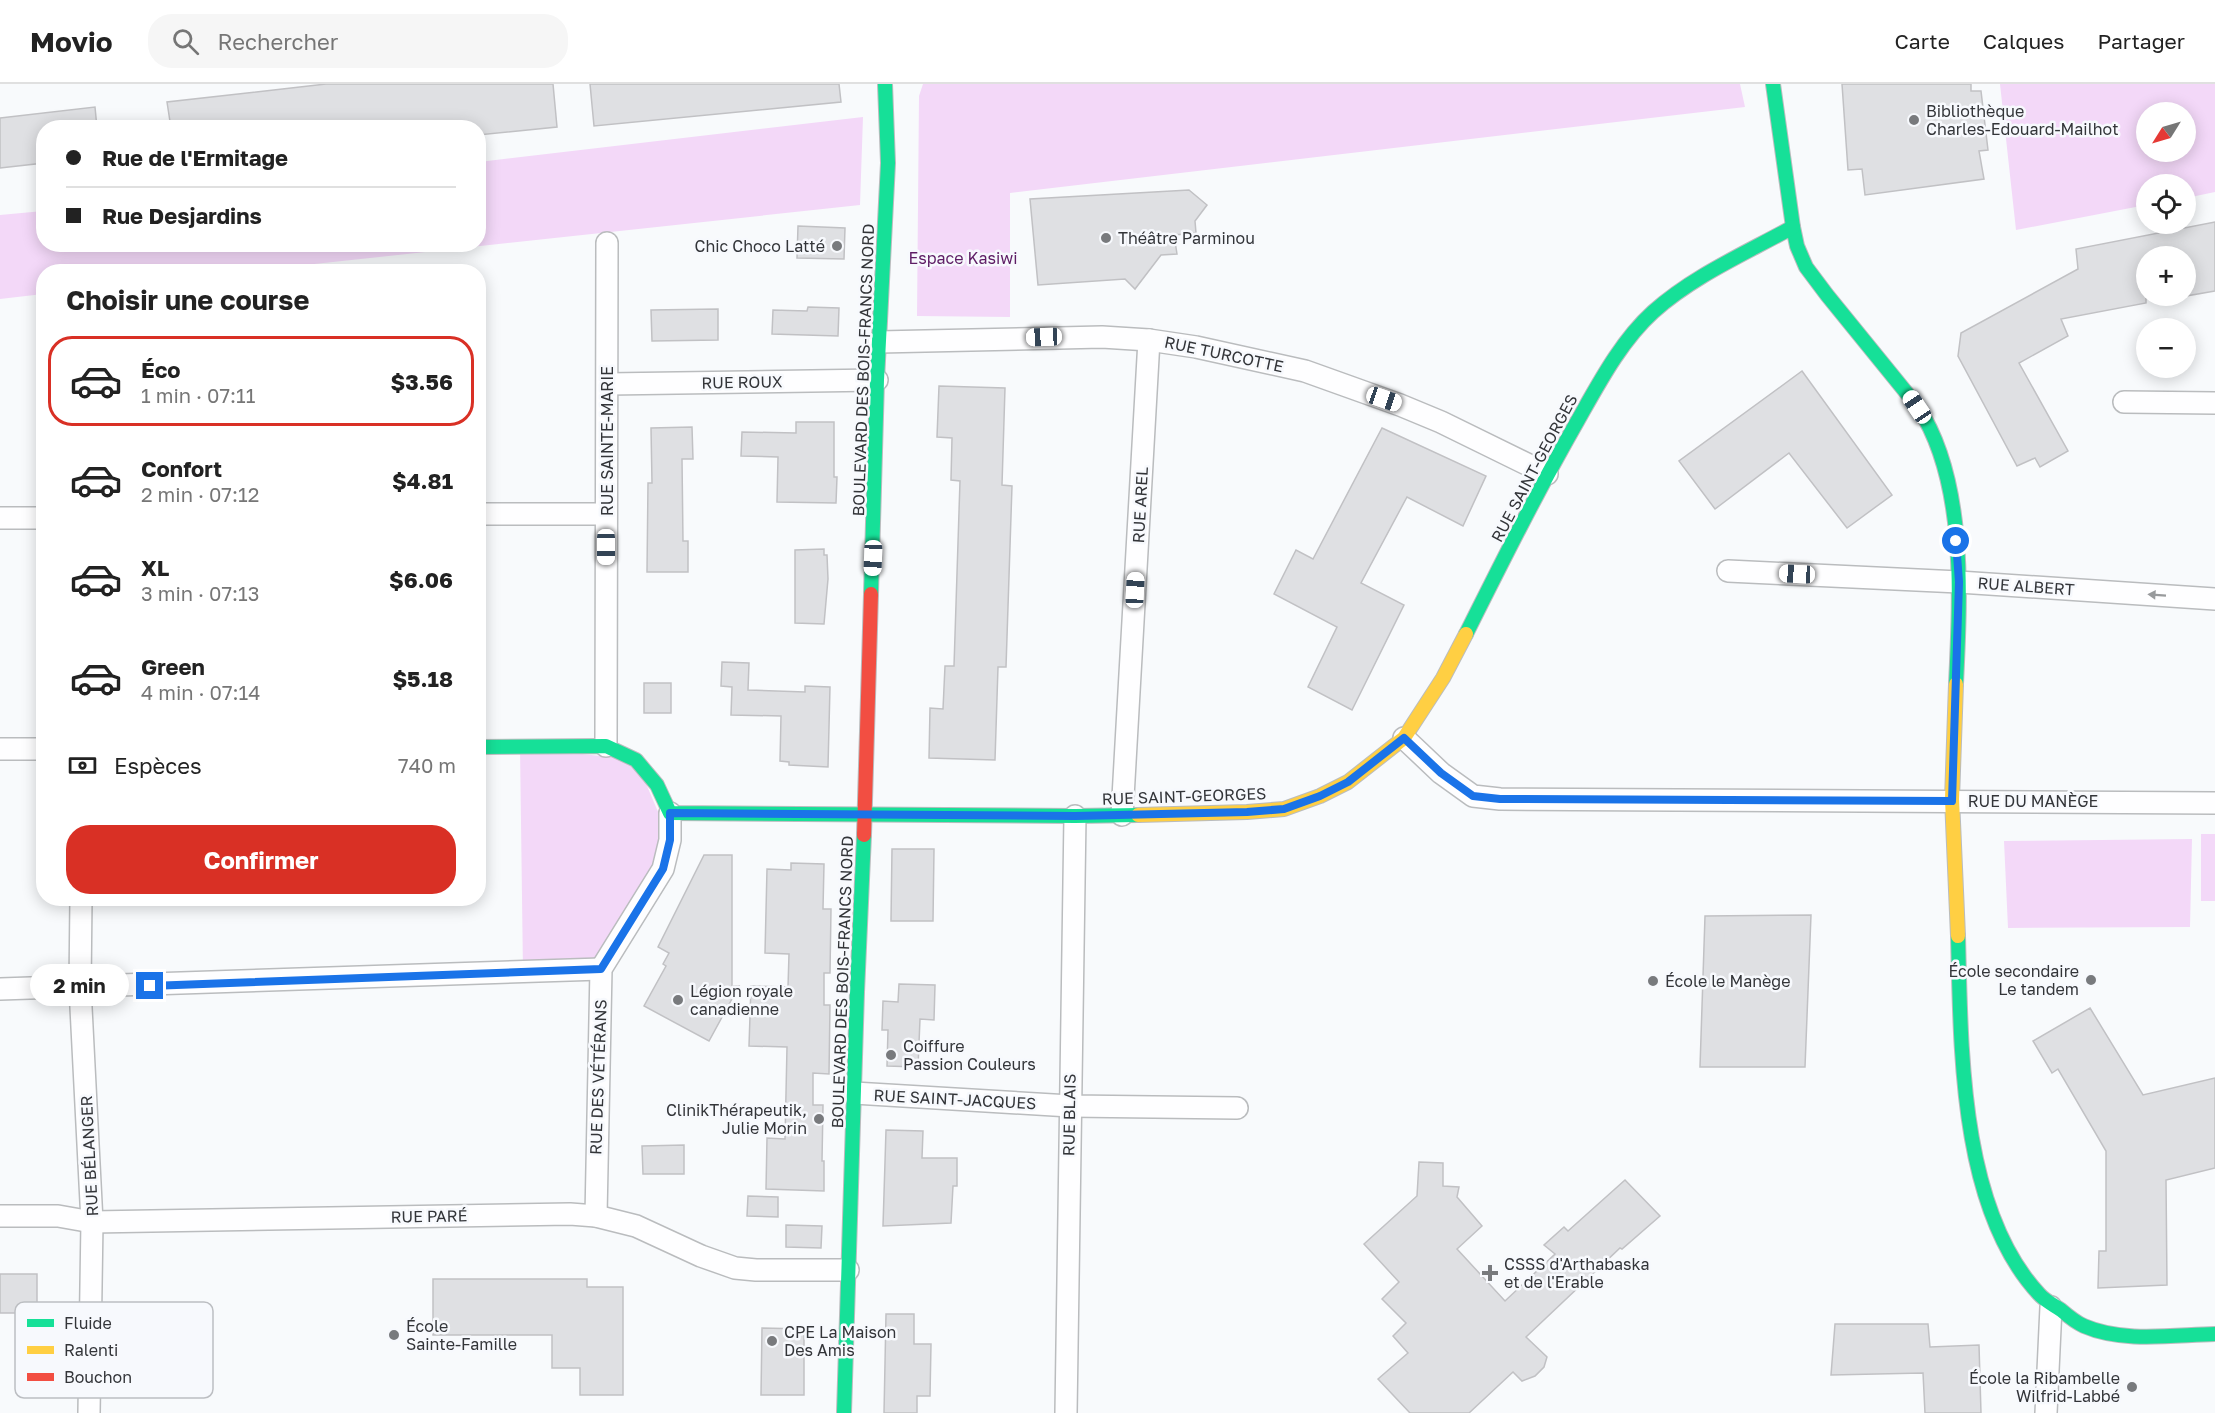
<!DOCTYPE html>
<html lang="fr">
<head>
<meta charset="utf-8">
<style>
	:root { --surface:#fff; --page:#f6f6f6; --text:#222; --muted:#767676; --line:#e0e0e0; --accent:#d93025 }
	body { margin:0; font-family:"Golos Text",sans-serif; background:var(--page); color:var(--text); height:100vh; display:flex; flex-direction:column; font-size:22px; white-space:nowrap }
	* { box-sizing:border-box; margin:0 }
	p { font-size:20px; color:var(--muted) }
	.icon { flex:none; width:33px; height:33px; fill:none; stroke:currentColor; stroke-width:2; stroke-linecap:round; stroke-linejoin:round }
	.map { position:relative; flex:1; overflow:hidden }
	.drawer { position:absolute; left:36px; top:180px; width:450px; height:642px; display:flex; flex-direction:column; background:var(--surface); border-radius:24px; box-shadow:0 3px 15px #0003 }
	.drawer>* { flex:none }
	.guide { position:absolute; left:36px; top:36px; width:450px; height:132px; border-radius:24px; box-shadow:0 3px 15px #0003; display:grid; align-content:center; height:132px; padding:0 30px; background:var(--surface) }
	.needle { width:39px; rotate:233deg }
	.fabs { position:absolute; left:2136px; top:18px; display:grid; gap:12px }
	.fabs a { display:grid; place-items:center; width:60px; height:60px; border-radius:50%; background:var(--surface); box-shadow:0 3px 15px #0003; font-size:30px }
	.end { position:absolute; width:27px; height:27px; margin:-14px; border:8px solid #1a73e8; background:#fff; box-shadow:0 0 0 3px #fff }
	.from { border-radius:50% }
	.bubble { position:absolute; height:42px; border-radius:21px; background:var(--surface); box-shadow:0 3px 15px #0003; font-size:20px; font-weight:700; line-height:42px; text-align:center }
	.car { position:absolute; width:18px; height:36px; margin:-18px -9px; border-radius:8px; box-shadow:0 0 4px 2px #0007; background:linear-gradient(#fff 24%,#345 0 40%,#fff 0 76%,#345 0 86%,#fff 0) }
	.guide b { display:flex; align-items:center; gap:21px; height:57px; font-size:22px }
	.guide b+b { border-top:2px solid var(--line) }
	.guide i { width:15px; height:15px; background:var(--text) }
	ul { padding:0; list-style:none }
	li { display:flex; align-items:center; gap:18px; height:90px; margin:0 12px 9px; padding:0 18px; border:3px solid transparent; border-radius:24px }
	li div { flex:1 }
	li b { display:block; font-size:22px }
	li em { font-style:normal; font-weight:700 }
	li.selected { border-color:var(--accent) }
	li>.icon { width:54px; height:54px; stroke-width:1.5 }
	h2 { padding:0 30px; font-size:27px; line-height:72px }
	.pay { display:flex; align-items:center; gap:15px; height:66px; padding:0 30px; font-size:22px }
	.pay p { margin-inline-start:auto }
	.primary-button { display:flex; gap:12px; margin-top:auto; padding:12px 30px }
	.primary-button a { flex:1; height:69px; border-radius:24px; background:var(--accent); color:#fff; font-size:24px; font-weight:700; line-height:69px; text-align:center }
	header { display:flex; align-items:center; gap:36px; box-sizing:border-box; height:84px; padding:0 30px; background:var(--surface); border-bottom:2px solid var(--line) }
	header strong { font-size:28px }
	nav { display:flex; gap:33px; margin-inline-start:auto; font-size:21px }
	.search { width:420px; height:54px; background:var(--page); display:flex; align-items:center; gap:15px; box-sizing:border-box; padding:0 21px; border-radius:24px; color:var(--muted); font-size:22px }
	.map>svg:first-child { display:block }
	.green { fill:#f3d8f8; fill-rule:evenodd }
	.building { fill:#dfe0e3; stroke:#c1c1c4; stroke-width:1.5 }
	.lines { fill:none; stroke-linecap:round; stroke-linejoin:round }
	.street-casing { stroke:#babcbe; stroke-width:24 }
	.fast-casing { stroke:#babcbe; stroke-width:16 }
	.slow-casing { stroke:#babcbe; stroke-width:16 }
	.jam-casing { stroke:#babcbe; stroke-width:16 }
	.street { stroke:#fefeff; stroke-width:21 }
	.fast { stroke:#16e098; stroke-width:14 }
	.slow { stroke:#ffcf43; stroke-width:14 }
	.jam { stroke:#f24e42; stroke-width:14 }
	.oneway { fill:#989a9c }
	.route { stroke:#1a73e8; stroke-width:8 }
	.poi-dot { fill:#787a7d; stroke:#f7f9fd; stroke-width:2 }
	.labels { text-anchor:middle; stroke-width:5; stroke-linejoin:round; paint-order:stroke }
	.poi-label { font-size:16px; fill:#333539; stroke:#f7f9fd; text-anchor:start }
	.park-label { font-size:16px; fill:#5e1d65; stroke:#f7f9fd }
	.street-label { font-size:16px; fill:#333539; stroke:#f7f9fd }
	.key { fill:#f7f9fd; stroke:#bcbec2; stroke-width:1.5 }
	.key-label { font-size:16px; fill:#333539 }
</style>
</head>
<body>
<header>
<strong>Movio</strong>
<div class="search"><svg class="icon" aria-label="search" viewBox="0 0 24 24"><circle cx="10" cy="10" r="6"/><path d="M15 15l6 6"/></svg>Rechercher</div>
<nav><a>Carte</a><a>Calques</a><a>Partager</a></nav>
</header>
<div class="map">
<svg width="2215" height="1329" viewBox="0 0 2215 1329">
	<rect width="100%" height="100%" fill="#f8fafc"/>
	<g class="green">
		<path d="M923 0H1740L1745 23 1010 109V233L917 232 919 12Z"/>
		<path d="M2000 0H2215V108L2186 114V100H2146V121L2016 146ZM2186 28V68H2146V28Z"/>
		<path d="M863 33 860 121 250 187 44 188 43 210 0 215V131L43 127 44 160H478L479 78Z"/>
		<path d="M520 663 636 676 670 756 601 885 523 888Z"/>
		<rect x="2201" y="750" width="14" height="67"/>
		<path d="M2192 755 2190 843 2008 844 2004 757Z"/>
	</g>
	<g class="building">
		<path d="M326 0H553L557 43 478 51V44H171L167 18Z"/>
		<path d="M590 0H839L841 18 594 42Z"/>
		<path d="M1842 0H1971V7H1981L1988 66 1979 67 1984 95 1865 111 1862 85 1848 86Z"/>
		<path d="M95 23 97 44H44V79L0 84V34Z"/>
		<path d="M1189 106 1207 121 1195 137 1196 149 1174 151 1177 170 1161 171 1135 205 1125 195 1038 201 1030 115Z"/>
		<path d="M2215 138V207L2186 212V172H2146V219L2061 235 2068 252 2019 279 2068 367 2040 383 2035 374 2017 382 1958 272 1961 249 2078 185 2076 165Z"/>
		<path d="M798 142 845 144 844 175 797 174Z"/>
		<path d="M808 223 839 224 838 252 772 250 773 226 807 227Z"/>
		<path d="M718 225V256L652 257 651 226Z"/>
		<path d="M1802 287 1892 411 1847 444 1789 369 1715 425 1679 377Z"/>
		<path d="M939 302 1005 304 1002 401 1012 402 1006 583H998L995 676 929 674 930 624 943 625 945 582H954L960 397 951 396 952 354 937 353Z"/>
		<path d="M796 338H834V393H837L836 419 777 418 778 373 741 372 742 348 796 349Z"/>
		<path d="M692 343 693 375H682L683 457H688V488H647L648 399H652L651 344Z"/>
		<path d="M1382 344 1486 392 1463 442 1407 413 1361 499 1404 521 1352 626 1308 603 1337 543 1274 510 1296 466 1313 475Z"/>
		<path d="M824 465V471H827L828 495 824 540 795 539V466Z"/>
		<path d="M722 578 749 579 748 606 805 608V602L830 603 828 683 789 681V678L780 677 781 632 731 631 732 603 721 602Z"/>
		<rect x="644" y="599" width="27" height="30"/>
		<path d="M892 765H934L933 837H891Z"/>
		<path d="M704 771H732V902H739L709 957 644 922 666 882 663 880 669 869 658 863Z"/>
		<path d="M791 779 824 780 823 825H831L830 889H824V921H830L829 990 813 989V1021H823L822 1077H824V1107L766 1105 767 1054 785 1055 787 963 749 962 751 902 788 903 789 870 765 869 767 785 791 786Z"/>
		<path d="M1811 831 1805 983H1700L1705 832Z"/>
		<path d="M899 900 935 901 934 936 920 935 918 983 887 982 888 946H882L883 917 898 918Z"/>
		<path d="M2090 924 2143 1011 2215 994V1084L2166 1096 2167 1201 2098 1204 2099 1167H2106V1067L2058 985 2052 989 2033 957Z"/>
		<path d="M886 1046 923 1047 922 1074H957V1102H953L951 1139 883 1142Z"/>
		<path d="M684 1061V1090H643L642 1062Z"/>
		<path d="M1419 1078 1443 1079V1102L1459 1103 1457 1113 1482 1142 1457 1165 1505 1217 1555 1170 1544 1161 1564 1143 1568 1147 1625 1096 1660 1132 1622 1165 1620 1164 1526 1253 1547 1273 1544 1283 1535 1292 1522 1297 1513 1288 1469 1329H1410L1378 1295 1408 1269 1393 1252 1406 1239 1382 1215 1399 1198 1364 1160 1417 1112Z"/>
		<path d="M748 1112 778 1113V1133L747 1132Z"/>
		<path d="M786 1141 822 1142 821 1164 786 1163Z"/>
		<rect x="0" y="1190" width="37" height="39"/>
		<path d="M433 1195H587V1203H623V1311H580V1284H552V1251H433Z"/>
		<path d="M886 1230H914V1260H931L930 1312H917V1329H884Z"/>
		<path d="M1835 1240H1928L1930 1263 1979 1261 1981 1329H1925L1923 1289 1831 1291Z"/>
		<path d="M762 1244 804 1245V1311H761Z"/>
	</g>
	<g class="lines">
		<defs>
			<g id="street">
				<path d="M879 258 1102 253 1149 256 1196 263 1305 287 1400 321 1441 338 1547 390"/>
				<path d="M608 300 877 296"/>
				<path d="M2124 318 2215 319"/>
				<path d="M478 430H606"/>
				<path d="M0 434H44"/>
				<path d="M1728 487 1959 498 2215 515"/>
				<path d="M1404 654 1441 689 1473 712 1500 715 2215 719"/>
				<path d="M606 662 607 159"/>
				<path d="M0 665H44"/>
				<path d="M1122 731 1149 256"/>
				<path d="M81 814 80 904 92 1138 89 1329"/>
				<path d="M0 905 601 885"/>
				<path d="M854 1009 1070 1022 1237 1024"/>
				<path d="M0 1132H58L92 1138 570 1130 596 1132 636 1142 701 1172 735 1184 756 1186H848"/>
				<path d="M596 1132 601 885 663 785 670 756V729"/>
				<path d="M1066 1329 1075 732"/>
				<path d="M2046 1329 2051 1223"/>
			</g>
			<g id="fast">
				<path d="M1773 0 1793 143 1797 162 1806 183 1827 211 1918 323C1967 398 1960 514 1956 600"/>
				<path d="M871 510 877 296 888 79 885 0"/>
				<path d="M1466 550C1502 478 1538 406 1578 336 1599 299 1621 257 1653 228 1693 192 1746 169 1793 143"/>
				<path d="M478 663 606 662 636 676 657 701 670 729 1075 732 1138 731"/>
				<path d="M1958 852C1961 963 1959 1124 2039 1210 2045 1217 2054 1221 2061 1226 2068 1232 2075 1238 2084 1242 2123 1259 2173 1251 2215 1250"/>
				<path d="M844 1329 857 908 864 751"/>
			</g>
			<g id="slow">
				<path d="M1956 600 1952 715 1958 852"/>
				<path d="M1138 731 1247 728 1284 725 1320 712 1348 698 1404 654 1443 594 1466 550"/>
			</g>
			<path id="jam" d="M864 751 871 510"/>
		</defs>
		<use href="#street" class="street-casing"/>
		<use href="#fast" class="fast-casing"/>
		<use href="#slow" class="slow-casing"/>
		<use href="#jam" class="jam-casing"/>
		<use href="#street" class="street"/>
		<use href="#fast" class="fast"/>
		<use href="#slow" class="slow"/>
		<use href="#jam" class="jam"/>
	</g>
	<defs><path id="oneway-solid" d="M-6-.8H1V-3.2L6.5 0L1 3.2V.8H-6Z" transform="scale(1.5)"/></defs>
	<use class="oneway" href="#oneway-solid" transform="translate(2157 511) rotate(-176)"/>
	<g class="lines">
		<path class="route" d="M150 902 601 885 663 785 670 756V729L1075 732 1247 728 1284 725 1320 712 1348 698 1404 654 1441 689 1473 712 1500 715 1952 717 1959 498 1956 457"/>
	</g>
	<g class="poi-dot">
		<circle cx="1914" cy="36" r="6"/>
		<circle cx="1106" cy="154" r="6"/>
		<circle cx="837" cy="162" r="6"/>
		<circle cx="2091" cy="896" r="6"/>
		<circle cx="1653" cy="897" r="6"/>
		<circle cx="678" cy="916" r="6"/>
		<circle cx="891" cy="971" r="6"/>
		<circle cx="819" cy="1035" r="6"/>
		<path d="M1487 1180h6v6h6v6h-6v6h-6v-6h-6v-6h6z"/>
		<circle cx="394" cy="1251" r="6"/>
		<circle cx="772" cy="1257" r="6"/>
		<circle cx="2132" cy="1303" r="6"/>
	</g>
	<g class="labels">
		<g class="poi-label">
			<text x="1926" y="33">Bibliothèque<tspan x="1926" dy="18">Charles-Edouard-Mailhot</tspan></text>
			<text x="1118" y="160">Théâtre Parminou</text>
			<text x="825" y="168" text-anchor="end">Chic Choco Latté</text>
			<text x="2079" y="893" text-anchor="end">École secondaire<tspan x="2079" dy="18">Le tandem</tspan></text>
			<text x="1665" y="903">École le Manège</text>
			<text x="690" y="913">Légion royale<tspan x="690" dy="18">canadienne</tspan></text>
			<text x="903" y="968">Coiffure<tspan x="903" dy="18">Passion Couleurs</tspan></text>
			<text x="807" y="1032" text-anchor="end">ClinikThérapeutik,<tspan x="807" dy="18">Julie Morin</tspan></text>
			<text x="1504" y="1186">CSSS d'Arthabaska<tspan x="1504" dy="18">et de l'Erable</tspan></text>
			<text x="406" y="1248">École<tspan x="406" dy="18">Sainte-Famille</tspan></text>
			<text x="784" y="1254">CPE La Maison<tspan x="784" dy="18">Des Amis</tspan></text>
			<text x="2120" y="1300" text-anchor="end">École la Ribambelle<tspan x="2120" dy="18">Wilfrid-Labbé</tspan></text>
		</g>
		<g class="park-label">
			<text x="963" y="180">Espace Kasiwi</text>
		</g>
		<g class="street-label">
			<text transform="translate(1224 270) rotate(12)" y="6">RUE TURCOTTE</text>
			<text transform="translate(863 286) rotate(-88)" y="6">BOULEVARD DES BOIS-FRANCS NORD</text>
			<text transform="translate(742 298) rotate(-1)" y="6">RUE ROUX</text>
			<text transform="translate(607 357) rotate(-90)" y="6">RUE SAINTE-MARIE</text>
			<text transform="translate(1534 384) rotate(-62)" y="6">RUE SAINT-GEORGES</text>
			<text transform="translate(1140 421) rotate(-87)" y="6">RUE AREL</text>
			<text transform="translate(2026 502) rotate(4)" y="6">RUE ALBERT</text>
			<text transform="translate(1184 712) rotate(-2)" y="6">RUE SAINT-GEORGES</text>
			<text x="2033" y="723">RUE DU MANÈGE</text>
			<text transform="translate(842 898) rotate(-88)" y="6">BOULEVARD DES BOIS-FRANCS NORD</text>
			<text transform="translate(598 993) rotate(-88)" y="6">RUE DES VÉTÉRANS</text>
			<text transform="translate(955 1015) rotate(3)" y="6">RUE SAINT-JACQUES</text>
			<text transform="translate(1069 1031) rotate(-89)" y="6">RUE BLAIS</text>
			<text transform="translate(89 1072) rotate(-93)" y="6">RUE BÉLANGER</text>
			<text transform="translate(429 1132) rotate(-1)" y="6">RUE PARÉ</text>
		</g>
	</g>
	<rect x="15" y="1218" width="198" height="96" rx="9" class="key"/>
	<rect x="27" y="1235" width="27" height="8" fill="#16e098"/>
	<rect x="27" y="1262" width="27" height="8" fill="#ffcf43"/>
	<rect x="27" y="1289" width="27" height="8" fill="#f24e42"/>
	<g class="key-label">
		<text x="64" y="1245">Fluide</text>
		<text x="64" y="1272">Ralenti</text>
		<text x="64" y="1299">Bouchon</text>
	</g>
</svg>
<div class="fabs">
<a><svg class="needle" viewBox="-14 -14 28 28"><path d="M0-13l5 13h-10z" fill="#e53935"/><path d="M0 13l5-13h-10z" fill="#767676"/></svg></a>
<a><svg class="icon" aria-label="locate" viewBox="0 0 24 24"><circle cx="12" cy="12" r="6"/><path d="M12 2v4M12 18v4M2 12h4M18 12h4"/></svg></a>
<a>+</a>
<a>−</a>
</div>
<i class="end from" style="left:1956px;top:457px"></i>
<i class="end" style="left:150px;top:902px"></i>
<div class="bubble" style="left:30px;top:880px;width:99px">2 min</div>
<i class="car" style="left:1044px;top:253px;rotate:268deg"></i>
<i class="car" style="left:1384px;top:315px;rotate:109deg"></i>
<i class="car" style="left:1917px;top:323px;rotate:326deg"></i>
<i class="car" style="left:606px;top:463px;rotate:180deg"></i>
<i class="car" style="left:873px;top:474px;rotate:182deg"></i>
<i class="car" style="left:1797px;top:490px;rotate:273deg"></i>
<i class="car" style="left:1135px;top:506px;rotate:3deg"></i>
<div class="guide">
<b><i class="from"></i>Rue de l'Ermitage</b>
<b><i></i>Rue Desjardins</b>
</div>
<section class="drawer">
<h2>Choisir une course</h2>
<ul>
<li class="selected"><svg class="icon" aria-label="car" viewBox="0 0 24 24"><path d="M5 17H2v-5l4-1 3-4h7l3 4 3 1v5h-3M9 17h6M6 11h13"/><circle cx="7" cy="17" r="2"/><circle cx="17" cy="17" r="2"/></svg><div><b>Éco</b><p>1 min · 07:11</p></div><em>$3.56</em></li>
<li><svg class="icon" aria-label="car" viewBox="0 0 24 24"><path d="M5 17H2v-5l4-1 3-4h7l3 4 3 1v5h-3M9 17h6M6 11h13"/><circle cx="7" cy="17" r="2"/><circle cx="17" cy="17" r="2"/></svg><div><b>Confort</b><p>2 min · 07:12</p></div><em>$4.81</em></li>
<li><svg class="icon" aria-label="car" viewBox="0 0 24 24"><path d="M5 17H2v-5l4-1 3-4h7l3 4 3 1v5h-3M9 17h6M6 11h13"/><circle cx="7" cy="17" r="2"/><circle cx="17" cy="17" r="2"/></svg><div><b>XL</b><p>3 min · 07:13</p></div><em>$6.06</em></li>
<li><svg class="icon" aria-label="car" viewBox="0 0 24 24"><path d="M5 17H2v-5l4-1 3-4h7l3 4 3 1v5h-3M9 17h6M6 11h13"/><circle cx="7" cy="17" r="2"/><circle cx="17" cy="17" r="2"/></svg><div><b>Green</b><p>4 min · 07:14</p></div><em>$5.18</em></li>
</ul>
<div class="pay"><svg class="icon" aria-label="cash" viewBox="0 0 24 24"><path d="M3 7h18v10H3z"/><circle cx="12" cy="12" r="2"/></svg>Espèces<p>740 m</p></div>
<div class="primary-button"><a>Confirmer</a></div>
</section>
</div>
</body>
</html>
